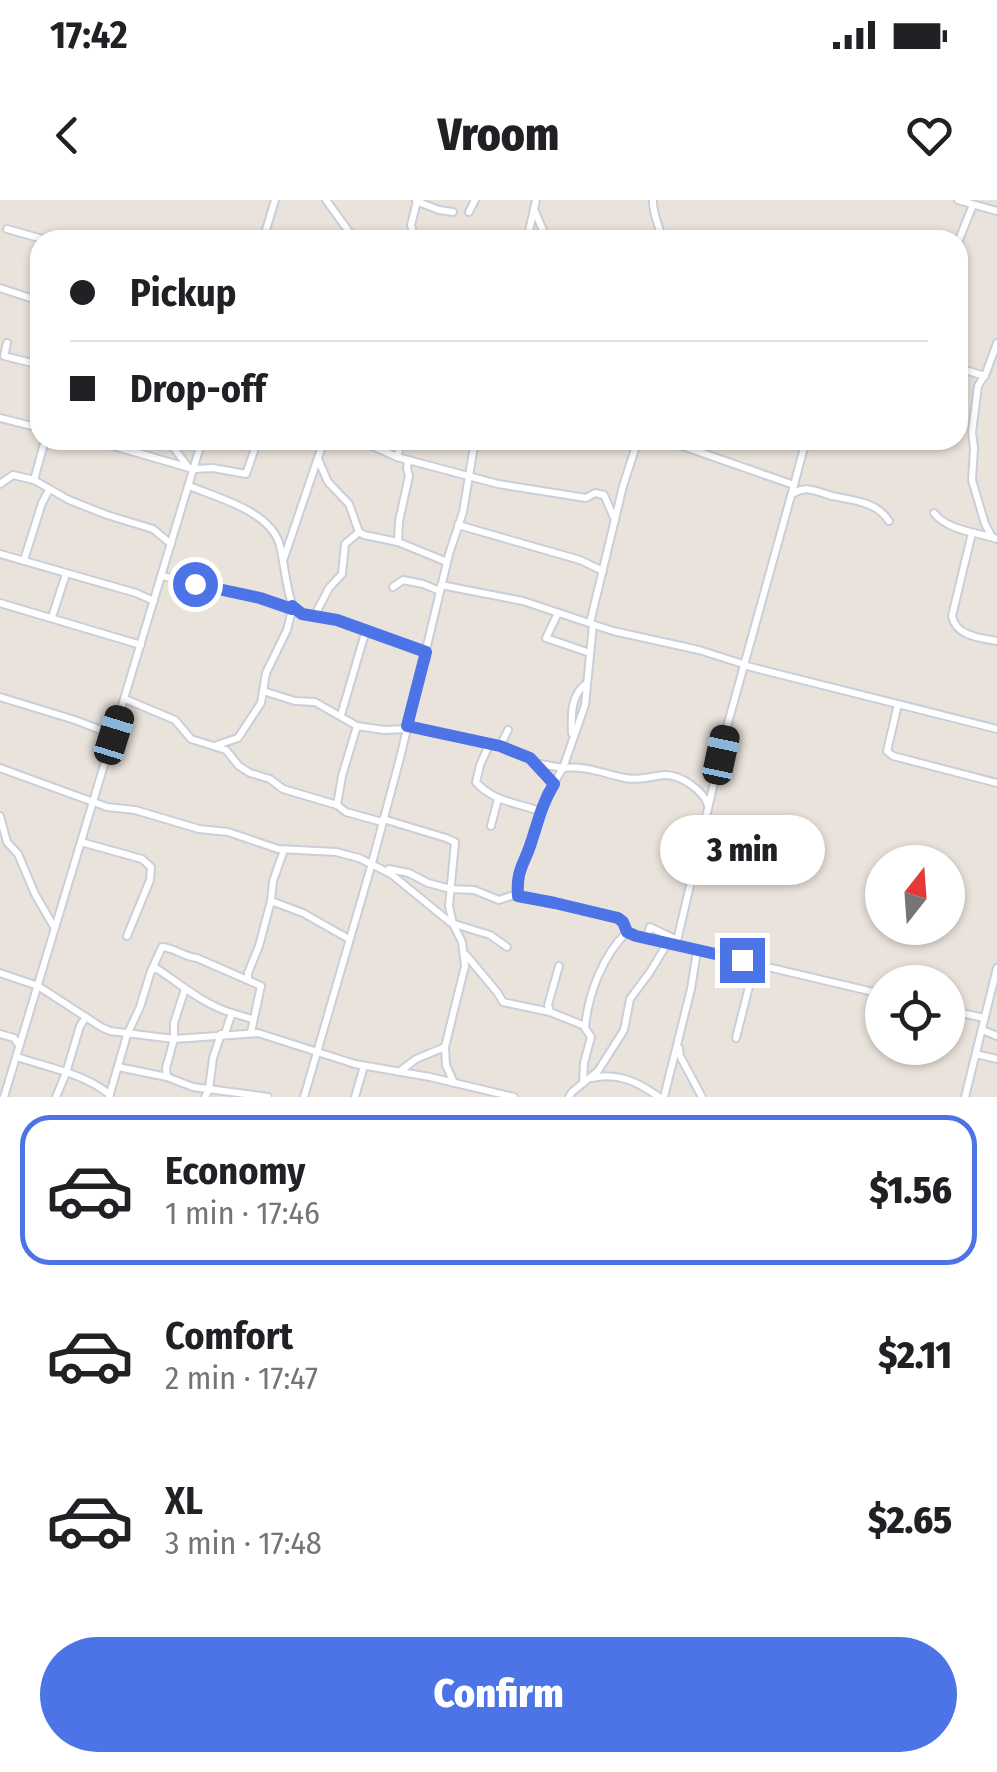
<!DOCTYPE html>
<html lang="en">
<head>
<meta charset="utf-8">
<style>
	:root { --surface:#fff; --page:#f2f2f2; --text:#202124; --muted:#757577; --line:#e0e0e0; --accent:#4d74e6 }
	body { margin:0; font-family:"Fira Sans Condensed",sans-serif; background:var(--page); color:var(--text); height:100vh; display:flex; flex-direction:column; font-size:38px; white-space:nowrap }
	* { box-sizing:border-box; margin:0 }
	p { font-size:32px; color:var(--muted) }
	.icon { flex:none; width:55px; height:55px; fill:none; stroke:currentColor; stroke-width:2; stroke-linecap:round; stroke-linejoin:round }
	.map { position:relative; height:897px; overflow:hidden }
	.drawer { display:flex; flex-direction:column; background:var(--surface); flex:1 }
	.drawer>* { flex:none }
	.guide { position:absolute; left:30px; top:30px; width:938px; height:220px; border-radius:30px; box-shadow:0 2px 8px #0004; display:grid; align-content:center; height:220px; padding:0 40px; background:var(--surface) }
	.needle { width:65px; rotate:17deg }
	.buttons { position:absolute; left:865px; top:645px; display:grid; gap:20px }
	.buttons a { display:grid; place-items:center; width:100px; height:100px; border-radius:50%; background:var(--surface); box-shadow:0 2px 8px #0004; font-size:50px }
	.end { position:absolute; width:45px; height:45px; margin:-22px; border:12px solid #4d74e6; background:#fff; box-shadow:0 0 0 5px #fff }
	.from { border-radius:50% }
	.bubble { position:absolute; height:70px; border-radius:35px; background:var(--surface); box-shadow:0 2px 8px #0004; font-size:32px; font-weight:800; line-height:70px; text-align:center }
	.car { position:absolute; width:30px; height:60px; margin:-30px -15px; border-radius:12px; box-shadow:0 0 8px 2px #0007; background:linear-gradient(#222 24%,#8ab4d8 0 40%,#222 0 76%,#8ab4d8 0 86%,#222 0) }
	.guide b { display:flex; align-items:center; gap:35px; height:95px; font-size:38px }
	.guide b+b { border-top:2px solid var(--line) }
	.guide i { width:25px; height:25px; background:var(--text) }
	ul { padding:18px 0 0; list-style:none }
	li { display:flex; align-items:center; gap:30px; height:150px; margin:0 20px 15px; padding:0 20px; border:5px solid transparent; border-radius:30px }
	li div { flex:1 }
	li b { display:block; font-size:38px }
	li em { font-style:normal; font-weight:800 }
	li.current { border-color:var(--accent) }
	li>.icon { width:90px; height:90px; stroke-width:1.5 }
	.button { display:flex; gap:20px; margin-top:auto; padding:20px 40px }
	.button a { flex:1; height:115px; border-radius:60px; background:var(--accent); color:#fff; font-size:40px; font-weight:800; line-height:115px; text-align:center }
	.status { display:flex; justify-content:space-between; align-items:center; height:70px; padding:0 50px; background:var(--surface); direction:ltr }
	.status svg { height:28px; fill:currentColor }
	header { display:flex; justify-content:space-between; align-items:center; height:130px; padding:0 40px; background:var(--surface); font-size:45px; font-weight:800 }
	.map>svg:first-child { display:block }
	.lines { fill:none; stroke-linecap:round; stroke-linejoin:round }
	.minor-casing { stroke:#cbced9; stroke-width:10 }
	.minor { stroke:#fff; stroke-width:6 }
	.route { stroke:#4d74e6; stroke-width:12 }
</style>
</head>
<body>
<div class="status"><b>17:42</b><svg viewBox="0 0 49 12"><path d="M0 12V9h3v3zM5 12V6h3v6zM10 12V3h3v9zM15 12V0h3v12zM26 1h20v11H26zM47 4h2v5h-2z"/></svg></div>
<header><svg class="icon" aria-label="back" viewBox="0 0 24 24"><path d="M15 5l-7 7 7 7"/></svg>Vroom<svg class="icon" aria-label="heart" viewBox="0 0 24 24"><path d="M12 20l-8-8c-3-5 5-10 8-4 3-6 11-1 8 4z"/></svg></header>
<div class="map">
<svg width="997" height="897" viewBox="0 0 997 897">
	<rect width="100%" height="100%" fill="#eae3dc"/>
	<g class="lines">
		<defs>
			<g id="minor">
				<path d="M326 0 355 40"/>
				<path d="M653 0C652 14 660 26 662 40"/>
				<path d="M958 0 997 11"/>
				<path d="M416 1 439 10 453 12"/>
				<path d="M534 9 547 40"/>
				<path d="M469 12 475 0"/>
				<path d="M7 29 46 40"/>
				<path d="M263 40 275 0"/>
				<path d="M415 40 411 25 417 1"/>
				<path d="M527 40 536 0"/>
				<path d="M958 42 973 5"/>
				<path d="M0 88 40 101"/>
				<path d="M7 143 4 156 40 165"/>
				<path d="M958 168 985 176"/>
				<path d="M0 218 40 228"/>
				<path d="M93 240 193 269 213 268 246 274 258 240"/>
				<path d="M168 240 188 267"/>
				<path d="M270 240 281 244"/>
				<path d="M359 240 397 257 498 284 586 298 595 293 604 295 615 320"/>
				<path d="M665 240 794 285 728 523 676 745"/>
				<path d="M397 257 402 240"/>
				<path d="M318 259 328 282 349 304 359 332 364 335 398 342 447 362"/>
				<path d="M34 280 69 300 107 315 153 329 171 344"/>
				<path d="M0 284 13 275 34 280 45 240"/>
				<path d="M794 285 806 240"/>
				<path d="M189 286C219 298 272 312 280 346 285 367 286 390 294 410 308 417 326 416 341 421 370 430 397 442 426 451"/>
				<path d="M794 293C807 285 818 292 832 296 853 300 877 302 889 321"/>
				<path d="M934 313C948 331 977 332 997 339"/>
				<path d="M458 325 580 360 603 371"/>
				<path d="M972 333 952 416C956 436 979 438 997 441"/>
				<path d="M992 337 985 324 972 280 974 248 972 232 978 186 986 173 997 143"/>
				<path d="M398 342 399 321 409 276 407 268 408 261"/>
				<path d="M0 354 136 393 154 401"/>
				<path d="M284 358 324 240"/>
				<path d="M24 360 42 303 49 290"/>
				<path d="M162 376 260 398 292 409"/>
				<path d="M441 385 523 401 613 431 699 450 743 464"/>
				<path d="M393 387 403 380 423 384 440 391"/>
				<path d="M0 403 141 445"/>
				<path d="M558 413 546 438 590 453"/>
				<path d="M315 415 329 388 342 374 345 344 359 332"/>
				<path d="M52 417 66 374"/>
				<path d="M590 423 623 286 638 240"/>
				<path d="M743 465 997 529"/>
				<path d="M263 491 295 501 315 502 357 526 342 576 337 605 346 612 382 622"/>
				<path d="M0 497 75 520 114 535"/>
				<path d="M125 499 175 520 191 539 226 550 239 566 250 573 270 579 283 589 337 605"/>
				<path d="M898 504 887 551 893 556 997 583"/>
				<path d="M341 515 366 430"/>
				<path d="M407 525 500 546 530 558 553 584"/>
				<path d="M357 526 384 530 406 529"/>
				<path d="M572 533C571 514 571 494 587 483"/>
				<path d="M490 543 480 565 476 582C492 601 517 603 540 611"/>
				<path d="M217 545 238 538 261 503 266 473 287 430 293 406"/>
				<path d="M500 546 508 530"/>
				<path d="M535 563 563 568 585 505 593 425"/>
				<path d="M0 568 107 607 135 610 199 629 228 632 278 649 336 652 359 658 391 674 451 723 490 735 507 747"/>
				<path d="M0 616 7 642 18 654 35 694 54 727"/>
				<path d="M383 619 446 638 455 642 449 706 453 724 462 742 465 766 445 847 446 865 454 883"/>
				<path d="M491 626 498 599"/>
				<path d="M81 642 142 659 151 667 150 680 127 736"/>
				<path d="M284 650 273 681 271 701 303 713 349 739"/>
				<path d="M389 669 409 673 428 683 451 689 474 690 499 700 511 696 526 697 618 719 623 722 627 732 636 736 882 794"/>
				<path d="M519 696C517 671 525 664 531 642 541 611 545 597 563 568 584 565 605 574 625 578 639 581 651 576 665 575 681 575 703 590 708 605"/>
				<path d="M647 737 650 727 677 740"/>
				<path d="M466 755 497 792 503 802 550 812"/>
				<path d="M559 766 548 805 550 812 585 826"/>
				<path d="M152 769 162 747C175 748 184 757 197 758L261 786 251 832"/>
				<path d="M0 773 38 786 101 827 110 831 174 839 258 833 355 864 430 877 514 897"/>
				<path d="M248 780V773L259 746 271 701"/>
				<path d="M948 810 984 818"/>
				<path d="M232 813 252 819"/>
				<path d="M982 830 997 836"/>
				<path d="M0 834 14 838 19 845"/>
				<path d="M736 838 755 763"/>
				<path d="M679 848 680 856 702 897"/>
				<path d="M976 854 997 859"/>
				<path d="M17 857C46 867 86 874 110 895"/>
				<path d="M118 867 167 877 193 887 268 897"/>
				<path d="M399 872 416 859 445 847"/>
				<path d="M167 877 166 868 174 839V823L185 789"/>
				<path d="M592 878C618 872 638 882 659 897"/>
				<path d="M583 883 584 863 591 837 585 828C588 794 603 755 627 732"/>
				<path d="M4 897 202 240"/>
				<path d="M56 897 66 873 80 826 86 817"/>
				<path d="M109 897 127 835 140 807 151 771 156 768C180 784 203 804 232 813L225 833"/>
				<path d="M205 897 209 889 213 858 221 834"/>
				<path d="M304 897 372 663 400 558 449 354 463 312 475 240"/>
				<path d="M355 897 364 866"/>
				<path d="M569 897 572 892 598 871 624 830 630 799 650 772 667 744"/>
				<path d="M664 897 691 789 697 751"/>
				<path d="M965 897 997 768"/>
			</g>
		</defs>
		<use href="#minor" class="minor-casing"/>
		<use href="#minor" class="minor"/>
	</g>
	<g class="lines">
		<path class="route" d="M195 384 260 398 292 409V406L302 414 337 420 426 452 407 526 500 546 530 558 554 584C542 603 538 622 531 643 524 665 516 670 518 696L555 703 618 718 623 722 627 732 636 736 742 760"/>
	</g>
</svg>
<div class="buttons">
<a><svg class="needle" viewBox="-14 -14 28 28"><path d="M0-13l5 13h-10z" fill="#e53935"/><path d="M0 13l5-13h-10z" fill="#757577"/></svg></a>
<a><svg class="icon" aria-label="locate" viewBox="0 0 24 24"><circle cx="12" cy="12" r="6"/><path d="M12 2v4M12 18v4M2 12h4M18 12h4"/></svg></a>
</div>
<i class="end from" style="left:195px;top:384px"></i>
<i class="end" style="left:742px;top:760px"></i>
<div class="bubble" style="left:660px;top:615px;width:165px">3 min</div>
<i class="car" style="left:114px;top:535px;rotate:17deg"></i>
<i class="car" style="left:721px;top:555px;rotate:12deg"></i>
<div class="guide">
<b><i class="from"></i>Pickup</b>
<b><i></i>Drop-off</b>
</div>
</div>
<section class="drawer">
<ul>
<li class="current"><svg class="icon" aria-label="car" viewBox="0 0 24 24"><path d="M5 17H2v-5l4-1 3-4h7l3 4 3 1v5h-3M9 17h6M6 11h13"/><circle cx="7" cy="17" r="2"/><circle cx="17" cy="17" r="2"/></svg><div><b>Economy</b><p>1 min · 17:46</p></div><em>$1.56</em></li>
<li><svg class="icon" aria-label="car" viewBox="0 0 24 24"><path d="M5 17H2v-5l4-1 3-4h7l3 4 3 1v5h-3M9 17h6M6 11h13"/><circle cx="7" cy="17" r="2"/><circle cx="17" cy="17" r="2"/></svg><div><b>Comfort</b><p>2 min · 17:47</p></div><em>$2.11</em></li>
<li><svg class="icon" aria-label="car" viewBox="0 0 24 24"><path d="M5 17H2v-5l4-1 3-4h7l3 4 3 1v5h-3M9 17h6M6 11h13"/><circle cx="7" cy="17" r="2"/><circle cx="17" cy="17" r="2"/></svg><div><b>XL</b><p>3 min · 17:48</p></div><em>$2.65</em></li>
</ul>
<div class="button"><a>Confirm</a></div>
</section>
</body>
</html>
